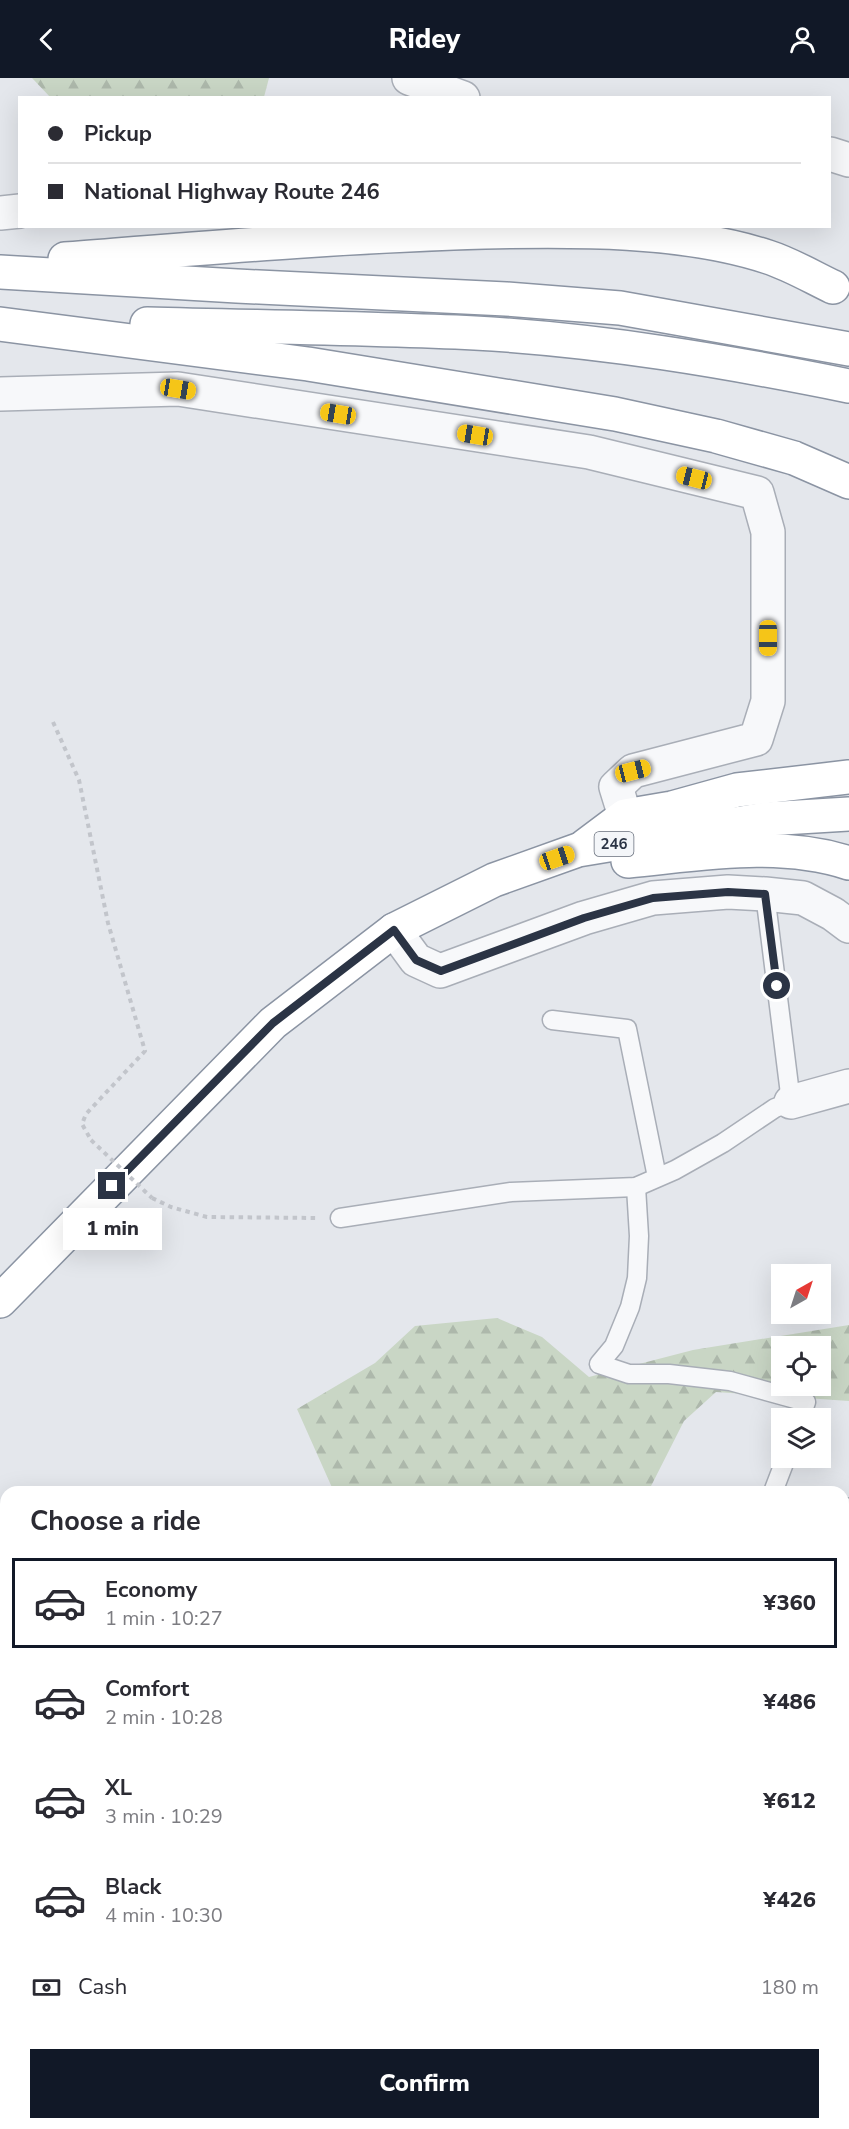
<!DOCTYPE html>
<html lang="en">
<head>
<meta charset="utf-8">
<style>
	:root { --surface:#fff; --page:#f2f2f3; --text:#2b2b33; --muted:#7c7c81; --line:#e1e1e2; --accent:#111827 }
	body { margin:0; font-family:"Nunito Sans",sans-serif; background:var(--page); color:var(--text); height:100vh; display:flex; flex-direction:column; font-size:22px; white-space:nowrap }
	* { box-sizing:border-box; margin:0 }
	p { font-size:20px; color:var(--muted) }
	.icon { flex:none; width:33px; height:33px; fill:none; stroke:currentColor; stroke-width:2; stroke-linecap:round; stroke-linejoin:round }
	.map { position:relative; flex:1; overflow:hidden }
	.drawer { position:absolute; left:0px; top:1408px; width:849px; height:644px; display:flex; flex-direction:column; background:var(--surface); border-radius:18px 18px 0 0; box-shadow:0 6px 24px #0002 }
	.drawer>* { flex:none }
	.top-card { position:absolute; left:18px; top:18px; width:813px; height:132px; border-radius:0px; box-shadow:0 6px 24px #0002; display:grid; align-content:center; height:132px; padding:0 30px; background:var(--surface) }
	.needle { width:39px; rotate:39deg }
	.fabs { position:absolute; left:771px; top:1186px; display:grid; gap:12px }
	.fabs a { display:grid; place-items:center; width:60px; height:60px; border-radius:0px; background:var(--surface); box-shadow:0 6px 24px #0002; font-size:30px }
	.end { position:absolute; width:27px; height:27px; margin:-14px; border:8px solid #2b3445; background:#fff; box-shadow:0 0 0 3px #fff }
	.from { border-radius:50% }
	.bubble { position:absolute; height:42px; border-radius:0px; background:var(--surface); box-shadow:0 6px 24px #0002; font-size:20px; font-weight:800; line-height:42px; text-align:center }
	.car { position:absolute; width:18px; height:36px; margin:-18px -9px; border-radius:8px; box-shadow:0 0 4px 2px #0007; background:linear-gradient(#f5c518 24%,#345 0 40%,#f5c518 0 76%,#345 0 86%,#f5c518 0) }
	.top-card b { display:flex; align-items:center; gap:21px; height:57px; font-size:22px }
	.top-card b+b { border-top:2px solid var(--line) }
	.top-card i { width:15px; height:15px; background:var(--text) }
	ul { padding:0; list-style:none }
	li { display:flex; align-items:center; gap:18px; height:90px; margin:0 12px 9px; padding:0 18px; border:3px solid transparent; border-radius:0px }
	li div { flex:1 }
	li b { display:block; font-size:22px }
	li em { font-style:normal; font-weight:800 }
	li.active { border-color:var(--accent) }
	li>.icon { width:54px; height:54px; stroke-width:1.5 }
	h2 { padding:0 30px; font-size:27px; line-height:72px }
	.pay { display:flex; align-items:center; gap:15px; height:66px; padding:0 30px; font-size:22px }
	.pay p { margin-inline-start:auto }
	.primary-button { display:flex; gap:12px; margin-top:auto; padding:12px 30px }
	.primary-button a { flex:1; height:69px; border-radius:0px; background:var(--accent); color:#fff; font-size:24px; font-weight:800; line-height:69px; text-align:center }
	header { display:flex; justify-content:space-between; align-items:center; height:78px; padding:0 30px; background:var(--accent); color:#fff; font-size:27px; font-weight:800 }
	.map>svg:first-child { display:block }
	.forest { fill:url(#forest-firs); fill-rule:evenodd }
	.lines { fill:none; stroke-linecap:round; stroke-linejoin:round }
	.lane-casing { stroke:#a9aeb7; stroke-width:21 }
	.street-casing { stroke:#a9aeb7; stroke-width:36 }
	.secondary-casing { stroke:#a9aeb7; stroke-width:36 }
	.highway-casing { stroke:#8b94a3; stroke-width:36 }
	.path { stroke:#c2c5cb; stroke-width:4; stroke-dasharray:4.5 4.5; stroke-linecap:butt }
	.lane { stroke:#f7f8fa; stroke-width:18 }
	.street { stroke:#f7f8fa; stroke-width:33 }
	.secondary { stroke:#fff; stroke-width:33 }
	.highway { stroke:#fff; stroke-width:33 }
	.rail { stroke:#7d8696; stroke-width:4.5; stroke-dasharray:3 6; stroke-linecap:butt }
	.path-bridge { stroke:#c2c5cb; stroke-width:4; stroke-dasharray:4.5 4.5; stroke-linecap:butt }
	.route { stroke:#2b3445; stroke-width:8 }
	.labels { text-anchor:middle; stroke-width:6; stroke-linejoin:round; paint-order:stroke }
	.shield { fill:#f4f6f9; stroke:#676e7b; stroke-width:1.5 }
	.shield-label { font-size:15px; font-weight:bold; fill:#2b3445 }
</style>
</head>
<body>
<header><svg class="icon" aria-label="back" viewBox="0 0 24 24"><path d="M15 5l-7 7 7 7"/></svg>Ridey<svg class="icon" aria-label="person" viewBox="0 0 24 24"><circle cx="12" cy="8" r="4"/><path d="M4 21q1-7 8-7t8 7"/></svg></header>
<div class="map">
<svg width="849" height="2051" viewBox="0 0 849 2051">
	<defs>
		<pattern id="forest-firs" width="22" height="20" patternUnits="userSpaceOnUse" patternTransform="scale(1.5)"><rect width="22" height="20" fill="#c9d6c5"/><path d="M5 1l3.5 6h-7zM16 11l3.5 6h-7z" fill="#adb8ab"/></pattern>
	</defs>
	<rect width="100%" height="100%" fill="#e4e7ec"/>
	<g class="forest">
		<path d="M32 0H269L264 19 51 20Z"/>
		<path d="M497 1240 542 1259 589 1299 693 1272 849 1247V1323L716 1314 684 1343 648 1414H334L297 1331 375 1285 415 1248ZM782 1269H820V1308H782Z"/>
	</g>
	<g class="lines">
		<defs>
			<g id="lane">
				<path d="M552 942 627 951 657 1099"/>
				<path d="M636 1109 639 1158 637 1200 630 1229 614 1268 599 1286 629 1296H669L730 1303 806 1324 800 1341"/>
				<path d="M340 1140 511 1114 636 1109 675 1092 723 1065 775 1030 791 1024 765 816"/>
				<path d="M773 1414 786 1380"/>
			</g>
			<g id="street">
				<path d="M409 0 463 20"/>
				<path d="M830 76 849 82"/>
				<path d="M0 135 20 133"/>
				<path d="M0 316 178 311 589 374 757 415 768 454V623L756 661 633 693 616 709 625 738"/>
				<path d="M394 852 416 882 440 893 584 840 653 820 728 814 765 816 803 820 833 836 849 848"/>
				<path d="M791 1024 849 1008"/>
				<path d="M843 1441 849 1437"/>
			</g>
			<g id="secondary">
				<path d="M843 1647 849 1644"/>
				<path d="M0 1891 6 1890"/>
			</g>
			<g id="highway">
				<path d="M65 181C205 170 344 158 485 154 573 152 683 151 768 179 790 186 812 199 833 209"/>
				<path d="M0 194 237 208 506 221 620 230 849 271"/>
				<path d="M0 246 308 286 615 336 716 358 794 380 849 404"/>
				<path d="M147 246C256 249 366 250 475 255 601 262 725 283 849 308"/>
				<path d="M585 768 625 738 672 730 737 712 849 699"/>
				<path d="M628 783C702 776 777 762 849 785"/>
				<path d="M0 1223 273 945 394 852 494 802 578 772 766 741 849 736"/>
			</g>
		</defs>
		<use href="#lane" class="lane-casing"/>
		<use href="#street" class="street-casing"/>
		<use href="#secondary" class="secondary-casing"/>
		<use href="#highway" class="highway-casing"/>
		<g class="path">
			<path d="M53 644 79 702 108 845 145 973 86 1036 82 1046 91 1062"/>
			<path d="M152 1120 171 1129 207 1139 316 1140"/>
			<path d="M25 2049 26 2046"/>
		</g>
		<use href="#lane" class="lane"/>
		<use href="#street" class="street"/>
		<use href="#secondary" class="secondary"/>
		<use href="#highway" class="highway"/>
		<g class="rail">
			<path d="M843 1785H849"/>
			<path d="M843 1805 849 1804"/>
			<path d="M0 1952 6 1951"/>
			<path d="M0 1974 6 1973"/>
		</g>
		<path class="path-bridge" d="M91 1062 152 1120"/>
	</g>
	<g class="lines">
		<path class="route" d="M112 1108 273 945 394 852 416 882 441 893 584 840 653 820 728 814 765 816 777 908"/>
	</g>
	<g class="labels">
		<rect class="shield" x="594.5" y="754" width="39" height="24" rx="4.5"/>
		<g class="shield-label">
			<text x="614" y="771">246</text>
		</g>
	</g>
</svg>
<div class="fabs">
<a><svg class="needle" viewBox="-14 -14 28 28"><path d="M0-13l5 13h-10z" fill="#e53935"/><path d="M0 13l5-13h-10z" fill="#7c7c81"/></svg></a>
<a><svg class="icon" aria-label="locate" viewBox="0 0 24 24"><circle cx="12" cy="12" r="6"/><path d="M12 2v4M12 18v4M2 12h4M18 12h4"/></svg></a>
<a><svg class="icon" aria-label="layers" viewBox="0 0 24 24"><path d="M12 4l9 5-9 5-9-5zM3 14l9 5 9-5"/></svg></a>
</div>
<i class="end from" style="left:777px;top:908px"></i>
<i class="end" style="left:112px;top:1108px"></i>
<div class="bubble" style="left:63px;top:1130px;width:99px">1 min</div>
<i class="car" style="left:178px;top:311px;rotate:99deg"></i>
<i class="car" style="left:338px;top:336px;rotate:279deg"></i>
<i class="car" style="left:475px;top:357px;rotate:279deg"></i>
<i class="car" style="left:694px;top:400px;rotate:284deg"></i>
<i class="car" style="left:768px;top:560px;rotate:180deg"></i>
<i class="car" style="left:633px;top:693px;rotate:76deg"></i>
<i class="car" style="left:557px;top:780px;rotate:71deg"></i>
<div class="top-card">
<b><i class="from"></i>Pickup</b>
<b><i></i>National Highway Route 246</b>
</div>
<section class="drawer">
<h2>Choose a ride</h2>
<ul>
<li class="active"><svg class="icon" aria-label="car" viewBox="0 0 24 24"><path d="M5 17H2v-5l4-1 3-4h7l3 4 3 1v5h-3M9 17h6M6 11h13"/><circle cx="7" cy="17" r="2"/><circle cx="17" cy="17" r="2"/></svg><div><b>Economy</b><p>1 min · 10:27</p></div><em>¥360</em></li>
<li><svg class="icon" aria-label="car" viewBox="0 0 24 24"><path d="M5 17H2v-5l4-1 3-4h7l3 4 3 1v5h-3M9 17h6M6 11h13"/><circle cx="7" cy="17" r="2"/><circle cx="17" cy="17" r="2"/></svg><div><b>Comfort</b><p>2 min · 10:28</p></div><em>¥486</em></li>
<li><svg class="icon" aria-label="car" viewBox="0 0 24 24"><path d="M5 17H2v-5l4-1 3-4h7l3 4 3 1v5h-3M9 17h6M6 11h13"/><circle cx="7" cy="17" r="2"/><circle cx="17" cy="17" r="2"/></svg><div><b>XL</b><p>3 min · 10:29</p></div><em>¥612</em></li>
<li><svg class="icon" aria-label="car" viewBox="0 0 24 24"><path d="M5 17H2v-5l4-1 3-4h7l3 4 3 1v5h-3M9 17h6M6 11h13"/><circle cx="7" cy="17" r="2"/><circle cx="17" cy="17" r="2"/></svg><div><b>Black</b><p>4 min · 10:30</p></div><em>¥426</em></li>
</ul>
<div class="pay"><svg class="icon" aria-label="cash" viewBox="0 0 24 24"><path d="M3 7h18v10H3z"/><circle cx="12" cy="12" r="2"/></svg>Cash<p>180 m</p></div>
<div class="primary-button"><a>Confirm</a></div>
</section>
</div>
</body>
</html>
